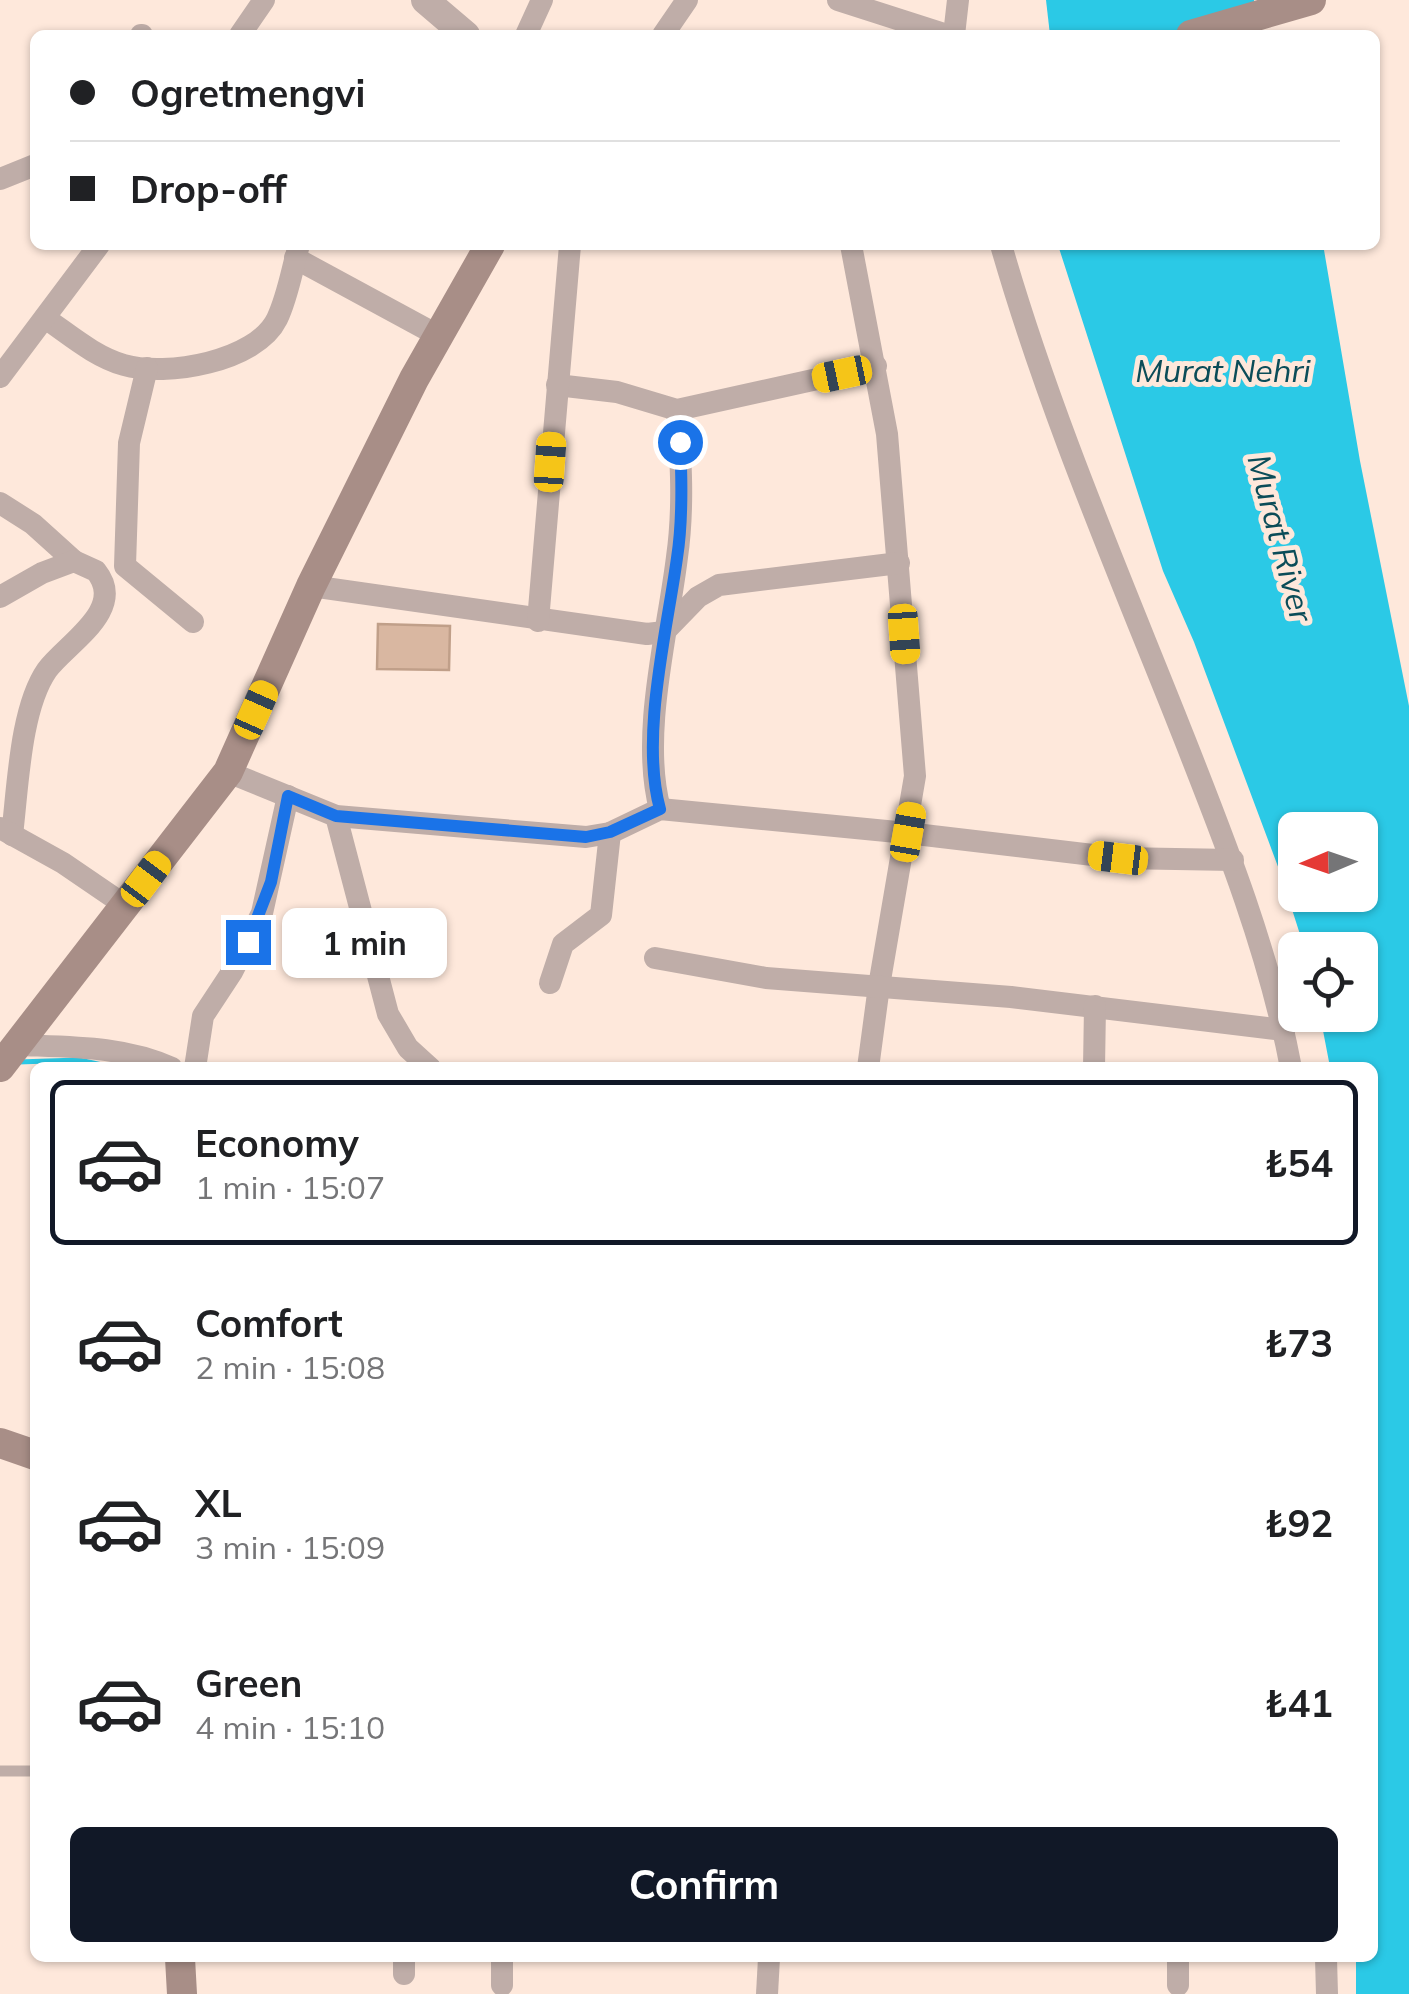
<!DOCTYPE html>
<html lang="en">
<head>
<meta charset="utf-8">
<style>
	:root { --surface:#fff; --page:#f2f2f2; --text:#202124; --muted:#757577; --line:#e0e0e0; --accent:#111827 }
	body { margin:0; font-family:Mulish,sans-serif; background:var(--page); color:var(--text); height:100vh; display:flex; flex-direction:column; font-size:38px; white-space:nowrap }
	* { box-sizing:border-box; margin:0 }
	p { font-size:32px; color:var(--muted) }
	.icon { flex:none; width:55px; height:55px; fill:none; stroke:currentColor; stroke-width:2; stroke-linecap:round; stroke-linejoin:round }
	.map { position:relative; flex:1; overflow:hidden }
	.side { position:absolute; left:30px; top:1062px; width:1348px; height:900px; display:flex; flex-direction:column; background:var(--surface); border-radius:15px; box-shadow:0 2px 8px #0004 }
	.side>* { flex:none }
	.hud { position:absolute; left:30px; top:30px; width:1350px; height:220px; border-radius:15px; box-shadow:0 2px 8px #0004; display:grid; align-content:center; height:220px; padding:0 40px; background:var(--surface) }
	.needle { width:65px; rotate:268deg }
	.controls { position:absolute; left:1278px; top:812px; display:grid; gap:20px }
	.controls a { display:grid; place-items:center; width:100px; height:100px; border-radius:15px; background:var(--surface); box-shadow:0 2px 8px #0004; font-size:50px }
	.end { position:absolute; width:45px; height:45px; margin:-22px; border:12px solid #1a73e8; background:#fff; box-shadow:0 0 0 5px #fff }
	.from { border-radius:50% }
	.bubble { position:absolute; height:70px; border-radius:15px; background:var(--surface); box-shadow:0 2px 8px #0004; font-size:32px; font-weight:700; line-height:70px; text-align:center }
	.car { position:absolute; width:30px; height:60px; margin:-30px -15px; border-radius:12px; box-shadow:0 0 8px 2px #0007; background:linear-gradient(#f5c518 24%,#345 0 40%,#f5c518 0 76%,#345 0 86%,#f5c518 0) }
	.hud b { display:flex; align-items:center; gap:35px; height:95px; font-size:38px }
	.hud b+b { border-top:2px solid var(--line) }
	.hud i { width:25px; height:25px; background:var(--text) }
	ul { padding:18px 0 0; list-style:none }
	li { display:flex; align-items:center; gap:30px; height:165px; margin:0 20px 15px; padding:0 20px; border:5px solid transparent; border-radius:15px }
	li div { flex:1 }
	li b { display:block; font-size:38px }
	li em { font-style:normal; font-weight:700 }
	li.on { border-color:var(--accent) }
	li>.icon { width:90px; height:90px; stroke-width:1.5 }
	.button { display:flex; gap:20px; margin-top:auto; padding:20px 40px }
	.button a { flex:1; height:115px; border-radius:15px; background:var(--accent); color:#fff; font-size:40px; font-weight:700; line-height:115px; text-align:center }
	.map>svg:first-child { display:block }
	.water { fill:#2bc9e6; fill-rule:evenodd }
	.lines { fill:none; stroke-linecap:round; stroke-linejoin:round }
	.stream { stroke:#2bc9e6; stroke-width:5 }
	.building { fill:#d9b7a1; stroke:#c09f89; stroke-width:2.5 }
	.service { stroke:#bfada8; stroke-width:11 }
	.minor { stroke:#bfada8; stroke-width:22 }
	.tertiary { stroke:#bfada8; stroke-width:28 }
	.secondary { stroke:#a88e87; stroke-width:30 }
	.route { stroke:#1a73e8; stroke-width:12 }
	.labels { text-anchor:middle; stroke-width:10; stroke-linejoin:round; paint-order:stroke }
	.water-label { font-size:32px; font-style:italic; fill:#0b4c58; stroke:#fee8db }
</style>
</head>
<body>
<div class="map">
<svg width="1409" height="1994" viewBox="0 0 1409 1994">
	<rect width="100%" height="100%" fill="#fee8db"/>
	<g class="water">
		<path d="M1046 0H1254L1260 35H1050Z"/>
		<path d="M1058 245H1322L1324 250 1360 461 1409 706V1994H1356V1958H1372V1068L1330 1067 1320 1015H1360V950H1305L1280 872 1194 642 1163 571ZM1295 830H1360V895H1295Z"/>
	</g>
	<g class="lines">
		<path class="stream" d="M18 1062 79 1060 116 1068"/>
	</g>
	<path class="building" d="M378 624 450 626 449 670 377 669Z"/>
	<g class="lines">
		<path class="service" d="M0 1771H35"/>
		<g class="minor">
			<path d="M838 0 947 35"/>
			<path d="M141 35H142"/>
			<path d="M240 35 264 0"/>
			<path d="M526 35 542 0"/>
			<path d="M663 35 687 0"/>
			<path d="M954 35 958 0"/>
			<path d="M0 179 35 165"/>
			<path d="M851 245 887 434 915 776 879 986 868 1068"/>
			<path d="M1001 245C1047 405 1113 560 1175 715 1220 829 1268 946 1291 1068"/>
			<path d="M295 258 437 335"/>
			<path d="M45 318C70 335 95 357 124 365 166 377 256 362 277 319 288 296 292 269 299 245"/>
			<path d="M147 368 129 443 125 566 193 622"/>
			<path d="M0 377 99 245"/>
			<path d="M557 385 617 392 677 410 876 366"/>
			<path d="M0 503 33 524 74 561"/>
			<path d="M311 586 647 634 664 632 698 597 719 585 899 563"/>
			<path d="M0 597 42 573 74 561 96 571C127 610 67 643 47 670 20 709 18 787 12 835"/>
			<path d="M538 621 570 245"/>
			<path d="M228 772 336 816 586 837 610 833 660 809 907 833 1118 858 1233 860"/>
			<path d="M660 809C640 735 668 632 677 557 684 508 681 459 677 410"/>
			<path d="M336 816 388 1014 408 1048 430 1068"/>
			<path d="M0 828 63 863 126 906"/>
			<path d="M655 958 766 978 1011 997 1284 1030"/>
			<path d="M550 983 563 944 601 915 610 833"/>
			<path d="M20 1045C71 1047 124 1046 172 1068"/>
			<path d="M195 1068 203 1016 232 972 262 913 288 796"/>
			<path d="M1094 1068 1095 1006"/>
			<path d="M1326 1958 1327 1994"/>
			<path d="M404 1974V1958"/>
			<path d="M502 1985V1958"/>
			<path d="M1178 1985V1958"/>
			<path d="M767 1994 769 1958"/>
		</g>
		<path class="tertiary" d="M425 0 466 35"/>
		<g class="secondary">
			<path d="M1191 35 1311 0"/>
			<path d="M0 1067 228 772 311 586 414 379 490 245"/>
			<path d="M0 1443 35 1455"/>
			<path d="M180 1958 182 1994"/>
		</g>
	</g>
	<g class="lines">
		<path class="route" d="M248 942 271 882 288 796 336 816 586 837 610 832 660 809C640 737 667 631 677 558 683 520 682 480 680 442"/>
	</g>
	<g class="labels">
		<g class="water-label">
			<text x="1223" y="382">Murat Nehri</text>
			<text transform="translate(1280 538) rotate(75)" y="11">Murat River</text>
		</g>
	</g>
</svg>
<div class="controls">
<a><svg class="needle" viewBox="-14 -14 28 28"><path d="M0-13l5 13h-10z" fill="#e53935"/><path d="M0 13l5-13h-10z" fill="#757577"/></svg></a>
<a><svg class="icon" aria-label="locate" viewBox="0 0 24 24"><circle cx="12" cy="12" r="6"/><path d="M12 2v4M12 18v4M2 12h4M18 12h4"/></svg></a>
</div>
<i class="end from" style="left:680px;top:442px"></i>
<i class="end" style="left:248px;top:942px"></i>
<div class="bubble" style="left:282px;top:908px;width:165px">1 min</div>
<i class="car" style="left:842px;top:374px;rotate:258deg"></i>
<i class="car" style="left:550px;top:462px;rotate:4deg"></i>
<i class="car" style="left:904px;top:634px;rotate:176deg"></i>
<i class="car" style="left:256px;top:710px;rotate:24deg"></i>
<i class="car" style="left:908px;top:832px;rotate:10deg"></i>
<i class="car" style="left:1118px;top:858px;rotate:277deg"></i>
<i class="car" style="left:146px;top:879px;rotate:37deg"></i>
<div class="hud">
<b><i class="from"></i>Ogretmengvi</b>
<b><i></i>Drop-off</b>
</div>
<section class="side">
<ul>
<li class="on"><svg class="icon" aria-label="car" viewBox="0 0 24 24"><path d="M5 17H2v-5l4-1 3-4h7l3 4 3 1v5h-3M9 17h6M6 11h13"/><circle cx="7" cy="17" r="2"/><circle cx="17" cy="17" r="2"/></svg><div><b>Economy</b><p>1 min · 15:07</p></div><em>₺54</em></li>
<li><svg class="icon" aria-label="car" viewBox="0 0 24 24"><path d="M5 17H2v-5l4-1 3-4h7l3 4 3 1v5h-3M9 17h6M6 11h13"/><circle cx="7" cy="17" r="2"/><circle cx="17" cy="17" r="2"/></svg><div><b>Comfort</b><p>2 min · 15:08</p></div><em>₺73</em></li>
<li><svg class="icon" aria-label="car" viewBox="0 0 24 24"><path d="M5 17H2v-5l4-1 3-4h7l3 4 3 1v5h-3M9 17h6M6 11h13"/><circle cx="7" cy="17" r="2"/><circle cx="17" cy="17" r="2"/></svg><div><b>XL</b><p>3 min · 15:09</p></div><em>₺92</em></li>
<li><svg class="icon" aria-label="car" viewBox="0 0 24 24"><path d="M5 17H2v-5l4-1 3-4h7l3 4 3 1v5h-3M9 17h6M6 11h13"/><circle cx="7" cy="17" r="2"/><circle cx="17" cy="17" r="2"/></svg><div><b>Green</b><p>4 min · 15:10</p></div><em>₺41</em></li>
</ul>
<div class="button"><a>Confirm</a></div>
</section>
</div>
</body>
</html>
